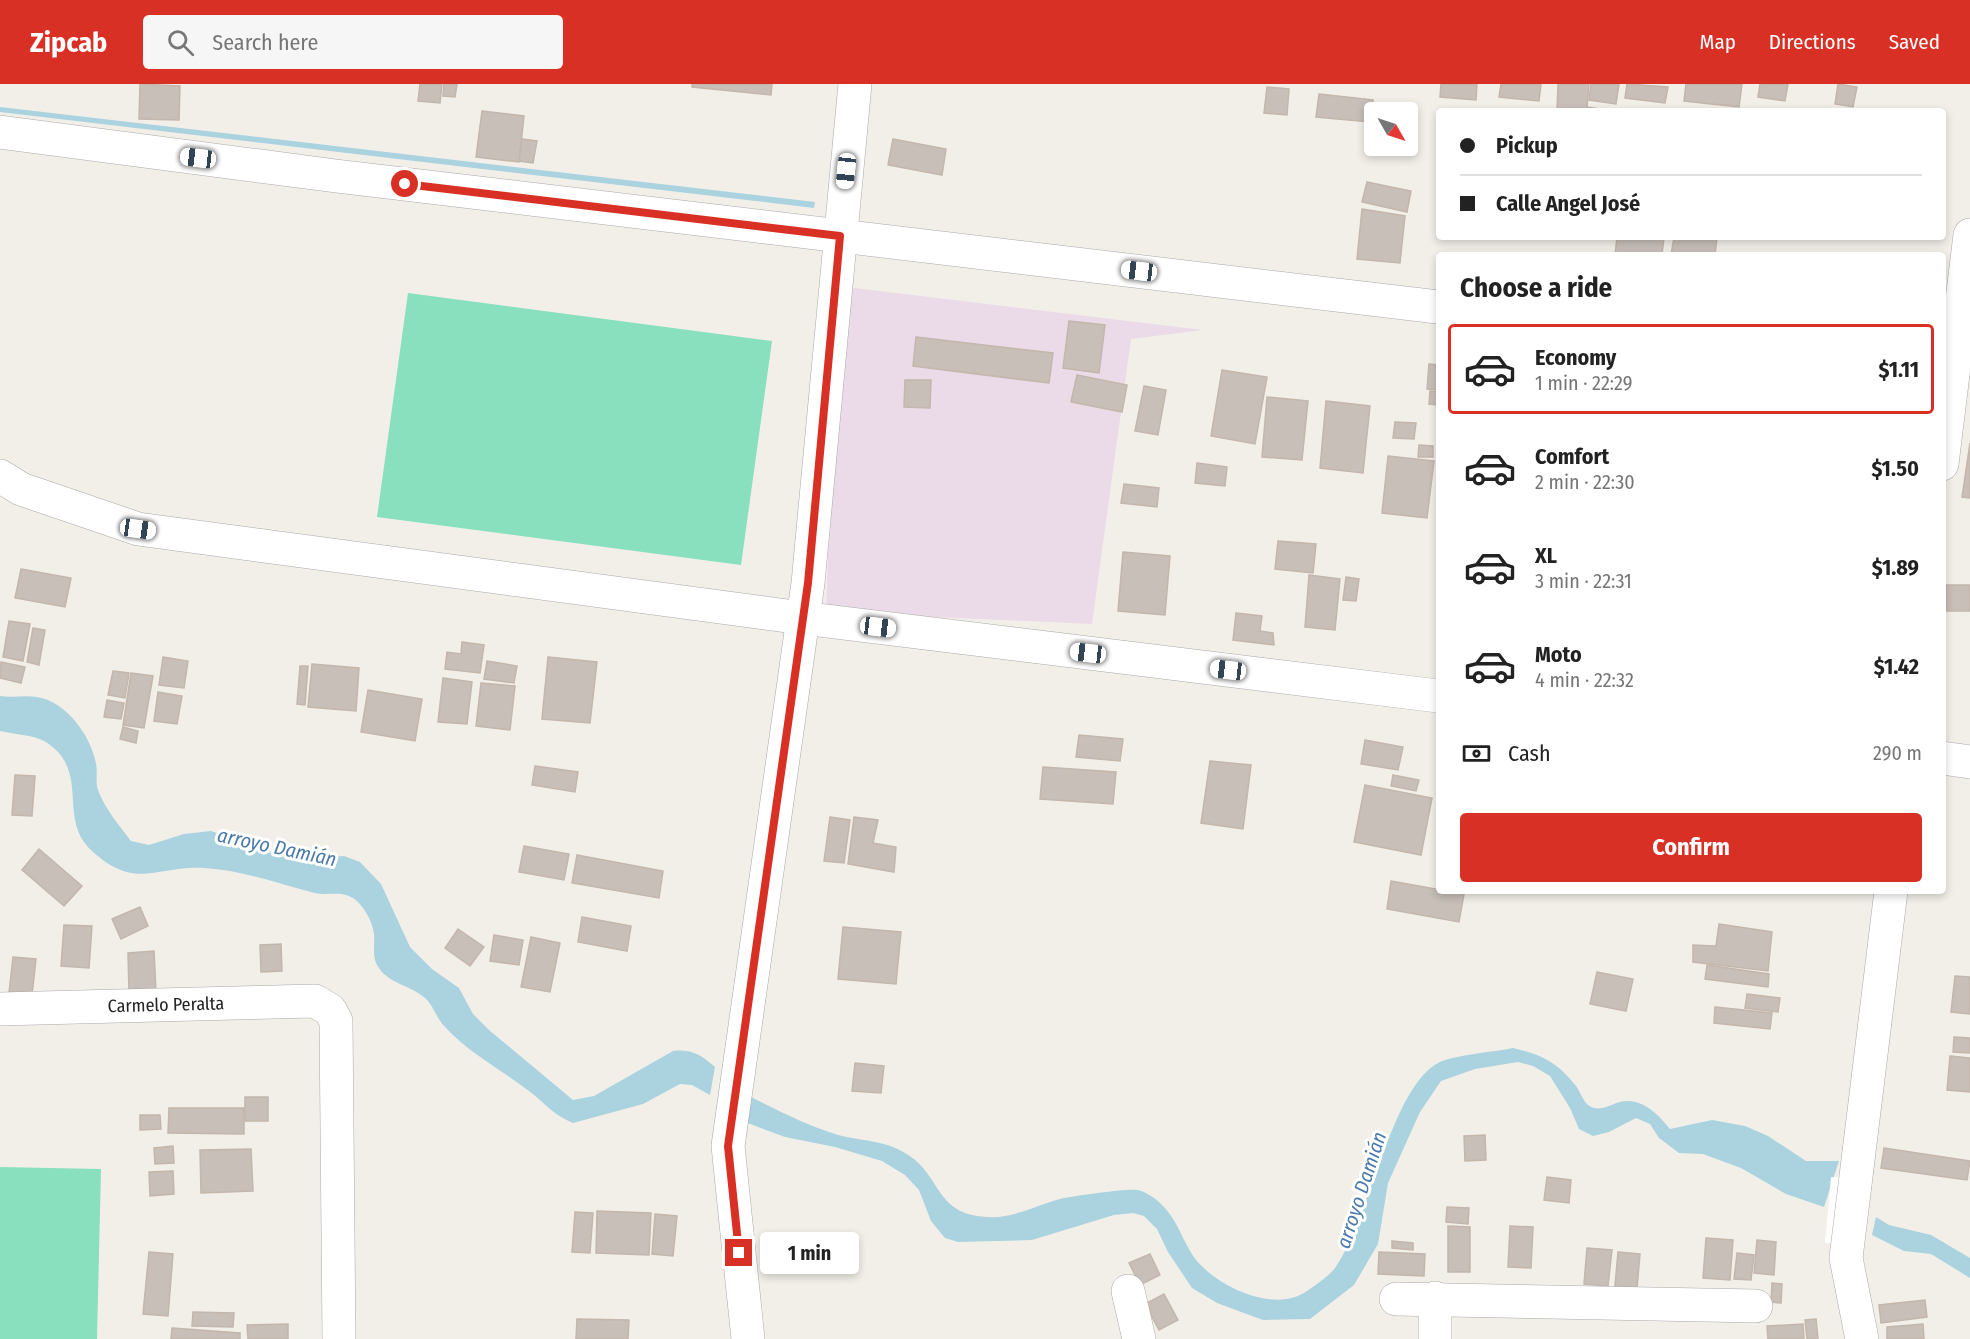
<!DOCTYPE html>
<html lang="en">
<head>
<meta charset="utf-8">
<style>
	:root { --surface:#fff; --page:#f6f6f6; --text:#222; --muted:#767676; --line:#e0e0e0; --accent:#d93025 }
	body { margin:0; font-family:"Fira Sans Condensed",sans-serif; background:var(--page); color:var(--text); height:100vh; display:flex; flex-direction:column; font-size:22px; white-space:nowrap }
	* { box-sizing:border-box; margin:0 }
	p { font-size:20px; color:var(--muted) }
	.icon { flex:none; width:33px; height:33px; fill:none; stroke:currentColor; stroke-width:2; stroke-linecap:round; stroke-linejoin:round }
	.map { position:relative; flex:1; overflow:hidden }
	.drawer { position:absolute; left:1436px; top:168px; width:510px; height:642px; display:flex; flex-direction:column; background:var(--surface); border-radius:6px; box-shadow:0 3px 9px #0003 }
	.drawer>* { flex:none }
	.guide { position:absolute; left:1436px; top:24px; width:510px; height:132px; border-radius:6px; box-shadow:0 3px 9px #0003; display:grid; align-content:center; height:132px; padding:0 24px; background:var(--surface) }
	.needle { width:39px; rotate:129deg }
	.buttons { position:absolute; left:1364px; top:18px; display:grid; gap:12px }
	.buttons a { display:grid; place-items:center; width:54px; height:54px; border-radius:6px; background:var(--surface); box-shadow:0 3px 9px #0003; font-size:30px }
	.end { position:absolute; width:27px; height:27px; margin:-14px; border:8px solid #d93025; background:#fff; box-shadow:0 0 0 3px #fff }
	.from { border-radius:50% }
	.bubble { position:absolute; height:42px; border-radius:6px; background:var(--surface); box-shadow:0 3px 9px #0003; font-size:20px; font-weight:700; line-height:42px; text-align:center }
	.car { position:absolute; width:18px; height:36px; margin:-18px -9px; border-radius:8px; box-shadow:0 0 4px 2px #0007; background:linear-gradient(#fff 24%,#345 0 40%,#fff 0 76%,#345 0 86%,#fff 0) }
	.guide b { display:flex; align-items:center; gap:21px; height:57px; font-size:22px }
	.guide b+b { border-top:2px solid var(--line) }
	.guide i { width:15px; height:15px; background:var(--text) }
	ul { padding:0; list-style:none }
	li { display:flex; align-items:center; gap:18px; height:90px; margin:0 12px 9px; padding:0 12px; border:3px solid transparent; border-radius:6px }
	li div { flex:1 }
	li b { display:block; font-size:22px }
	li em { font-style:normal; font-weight:700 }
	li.selected { border-color:var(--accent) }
	li>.icon { width:54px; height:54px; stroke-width:1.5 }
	h2 { padding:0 24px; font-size:27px; line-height:72px }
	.pay { display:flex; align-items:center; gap:15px; height:66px; padding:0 24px; font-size:22px }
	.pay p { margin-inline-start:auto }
	.cta { display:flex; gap:12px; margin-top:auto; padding:12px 24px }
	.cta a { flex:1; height:69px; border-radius:6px; background:var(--accent); color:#fff; font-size:24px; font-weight:700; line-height:69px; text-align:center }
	header { display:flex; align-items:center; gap:36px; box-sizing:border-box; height:84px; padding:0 30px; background:var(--accent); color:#fff }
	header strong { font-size:28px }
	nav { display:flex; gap:33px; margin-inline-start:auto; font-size:21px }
	.search { width:420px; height:54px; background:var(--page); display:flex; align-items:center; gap:15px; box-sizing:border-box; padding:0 21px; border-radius:6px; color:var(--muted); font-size:22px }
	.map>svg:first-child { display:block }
	.industrial { fill:#ebdbe8 }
	.pitch { fill:#88e0be }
	.water { fill:#aad3df }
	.pier { fill:#fff }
	.building { fill:#c7bfb8; stroke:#c4b6ab; stroke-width:1.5 }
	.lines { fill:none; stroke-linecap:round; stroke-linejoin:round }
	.minor-casing { stroke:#a9a9a9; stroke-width:34 }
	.minor { stroke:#fff; stroke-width:33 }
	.route { stroke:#d93025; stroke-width:8 }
	.labels { text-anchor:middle; stroke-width:6; stroke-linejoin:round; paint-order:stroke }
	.street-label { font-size:18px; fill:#222; stroke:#fff }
	.water-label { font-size:20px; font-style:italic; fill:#4a7aab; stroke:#fff }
</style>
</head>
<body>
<header>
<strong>Zipcab</strong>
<div class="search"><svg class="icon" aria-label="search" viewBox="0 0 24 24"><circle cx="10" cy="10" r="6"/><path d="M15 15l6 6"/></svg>Search here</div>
<nav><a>Map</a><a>Directions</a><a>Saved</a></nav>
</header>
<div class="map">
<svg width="1970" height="1255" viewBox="0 0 1970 1255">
	<rect width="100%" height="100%" fill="#f2efe9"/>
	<path class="industrial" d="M838 202 1203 246 1131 255 1092 540 826 528Z"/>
	<g class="pitch">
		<path d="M408 209 772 257 741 481 377 433Z"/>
		<path d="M0 1083 101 1085 97 1255H0Z"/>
	</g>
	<g class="water">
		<path d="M0 23 815 118 814 124 0 28Z"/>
		<path d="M0 612C12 614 25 611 37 613 67 618 90 651 96 679 98 688 95 698 98 706 105 725 119 741 131 757L149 761 184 750 211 747 225 752 241 765 313 774 344 772 360 778 381 800 410 863 432 885 459 904 473 930 489 946 573 1016 594 1012 673 967C692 965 701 971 715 983L710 1011 692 1001 680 1000 643 1020 573 1039C552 1030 546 1020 529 1007 502 986 470 970 446 944 437 936 434 922 425 914 411 901 387 900 377 881 372 872 375 861 374 850 373 838 362 818 351 813 339 807 327 812 315 809 279 800 242 786 204 784 157 781 137 807 93 768 55 735 93 686 44 657 33 651 13 650 0 647Z"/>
		<path d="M1513 964C1542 971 1557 978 1576 1002 1580 1007 1583 1017 1588 1021 1599 1029 1609 1021 1620 1018 1641 1013 1658 1030 1670 1045L1712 1036 1745 1042 1768 1052 1806 1077H1839L1824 1123 1786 1110 1741 1084 1703 1070 1679 1069 1659 1054 1650 1040 1636 1034 1609 1048 1593 1052 1579 1045 1570 1024 1550 992 1533 982 1518 978 1475 985 1441 997 1420 1028 1388 1099 1378 1160 1354 1201 1310 1235 1263 1236 1217 1219 1192 1204 1168 1168 1157 1145 1144 1132 1133 1129 1114 1131 1032 1156 958 1158 945 1154 931 1137 919 1106 905 1091 882 1077 835 1063 785 1053 745 1038 751 1013C779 1027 808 1042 838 1051 861 1057 884 1056 905 1069 943 1091 933 1130 987 1133 1014 1135 1038 1120 1064 1114 1074 1112 1129 1104 1138 1106 1144 1107 1155 1114 1159 1118 1179 1136 1182 1158 1197 1177 1219 1203 1272 1228 1304 1209 1313 1203 1328 1193 1335 1184 1370 1136 1391 1001 1440 978 1455 971 1494 968 1513 964Z"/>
		<path d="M1876 1133 1889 1141 1931 1151 1970 1174V1194L1931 1170 1904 1167 1872 1151Z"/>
	</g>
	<path class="pier" d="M1831 1093 1865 1096 1859 1162 1825 1159Z"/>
	<g class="building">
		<path d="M140 0 180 2 179 36 139 35Z"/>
		<path d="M420 0H442L440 19 418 17Z"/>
		<path d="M444 0H457L455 13 443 12Z"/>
		<path d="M692 0H772L771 11 692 3Z"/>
		<path d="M1441 0H1477L1476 16 1440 13Z"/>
		<path d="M1501 0H1541L1539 17 1499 13Z"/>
		<path d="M1558 0H1589L1587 23 1613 27H1557Z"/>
		<path d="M1591 0H1619L1616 20 1589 16Z"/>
		<path d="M1627 0 1668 3 1665 19 1625 14Z"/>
		<path d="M1686 0H1742L1739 23 1684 17Z"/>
		<path d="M1760 0H1788L1785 17 1758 13Z"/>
		<path d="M1838 0 1857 3 1853 23 1835 20Z"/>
		<path d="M1267 3 1289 5 1287 31 1264 29Z"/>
		<path d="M1319 10 1373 16 1370 38 1316 33Z"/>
		<path d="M482 27 524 32 519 78 476 73Z"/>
		<path d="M522 55 537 57 533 79 519 77Z"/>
		<path d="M893 55 946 65 942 91 888 81Z"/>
		<path d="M1367 98 1411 107 1407 128 1362 118Z"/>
		<path d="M1362 125 1405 132 1400 179 1357 175Z"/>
		<path d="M1617 153H1664L1662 171H1615Z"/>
		<path d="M1674 153H1717L1715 171H1671Z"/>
		<path d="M1069 237 1105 241 1099 289 1063 284Z"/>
		<path d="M916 253 1053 269 1049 299 913 282Z"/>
		<path d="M1429 280 1438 281V306L1427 305Z"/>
		<path d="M1222 286 1267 293 1255 360 1211 352Z"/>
		<path d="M1077 291 1127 301 1122 328 1071 318Z"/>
		<path d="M905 296H931L930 324 904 323Z"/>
		<path d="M1144 302 1166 306 1158 351 1135 347Z"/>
		<path d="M1430 307 1438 308V321L1429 320Z"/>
		<path d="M1267 313 1308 317 1302 376 1262 373Z"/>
		<path d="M1326 317 1370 322 1363 389 1320 384Z"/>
		<path d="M1395 338 1416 339 1414 355 1393 354Z"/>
		<path d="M1970 359V414L1962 413Z"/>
		<path d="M1419 361 1433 362V373H1418Z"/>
		<path d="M1388 372 1434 377 1427 434 1382 429Z"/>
		<path d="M1197 379 1227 383 1225 402 1195 399Z"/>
		<path d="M1124 400 1159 404 1157 423 1121 419Z"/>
		<path d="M1278 457 1316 460 1313 489 1275 485Z"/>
		<path d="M1123 468 1170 472 1165 531 1118 527Z"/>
		<path d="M21 485 71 494 65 523 15 514Z"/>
		<path d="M1309 491 1340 495 1335 546 1305 543Z"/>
		<path d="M1346 493 1359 495 1356 517 1343 516Z"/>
		<rect x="1946" y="501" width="24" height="26"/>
		<path d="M1236 529 1262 532 1260 547 1273 549 1274 561 1233 556Z"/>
		<path d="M9 537 30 540 23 577 3 573Z"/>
		<path d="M33 544 45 546 39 581 27 578Z"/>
		<path d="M462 558 484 561 480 589 445 585 447 568 461 570Z"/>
		<path d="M163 573 188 577 184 604 159 601Z"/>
		<path d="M548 573 597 578 590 639 542 635Z"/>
		<path d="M487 577 517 582 514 599 484 595Z"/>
		<path d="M1 578 25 583 21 599 0 594Z"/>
		<path d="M312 580 359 584 356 627 308 623Z"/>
		<path d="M300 582H308L305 621 297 620Z"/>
		<path d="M113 587 129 589 125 614 108 611Z"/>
		<path d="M131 589 153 592 144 644 123 641Z"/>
		<path d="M443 594 472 598 467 640 438 638Z"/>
		<path d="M481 599 515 602 510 646 476 642Z"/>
		<path d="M368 606 422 615 415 657 361 648Z"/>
		<path d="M158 608 182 612 177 640 154 637Z"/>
		<path d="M107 616 124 619 121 635 104 633Z"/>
		<path d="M123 643 138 647 136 659 120 655Z"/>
		<path d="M1079 651 1123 655 1120 677 1076 673Z"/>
		<path d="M1365 656 1403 663 1398 686 1361 680Z"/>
		<path d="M1210 677 1251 681 1243 745 1201 739Z"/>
		<path d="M535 682 578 688 575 708 532 701Z"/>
		<path d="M1043 683 1116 688 1113 720 1040 715Z"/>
		<path d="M15 691 35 692 32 732 12 731Z"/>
		<path d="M1393 691 1419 696 1416 707 1391 702Z"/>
		<path d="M1365 701 1432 714 1421 771 1354 758Z"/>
		<path d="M830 733 850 736 844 779 824 777Z"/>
		<path d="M854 733 878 736 873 759 896 763 894 788 848 780Z"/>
		<path d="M524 762 569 770 564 796 519 788Z"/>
		<path d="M39 765 82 802 64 822 22 786Z"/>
		<path d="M577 771 663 787 659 814 572 799Z"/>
		<path d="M1391 797 1464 810 1459 838 1387 825Z"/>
		<path d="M140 823 148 842 121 855 112 835Z"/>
		<path d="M582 833 631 842 627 867 578 858Z"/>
		<path d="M1719 840 1772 848 1768 887 1693 878V861L1716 862Z"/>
		<path d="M64 841 92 842 89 884 61 882Z"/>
		<path d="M843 843 901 848 896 900 838 895Z"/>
		<path d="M458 845 484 863 470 882 445 864Z"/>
		<path d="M494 851 523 856 519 881 490 877Z"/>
		<path d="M531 853 560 859 550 908 521 903Z"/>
		<path d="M281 860 282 887 261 888 260 861Z"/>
		<path d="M154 867 156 908 129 909 128 869Z"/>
		<path d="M13 873 36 875 32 911 9 909Z"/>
		<path d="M1707 881 1769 890 1768 903 1705 895Z"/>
		<path d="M1597 888 1633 895 1626 927 1590 920Z"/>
		<path d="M1955 892 1970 893V930L1951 928Z"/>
		<path d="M1747 910 1780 914 1778 928 1745 924Z"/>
		<path d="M1715 923 1772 929 1770 945 1714 939Z"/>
		<path d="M1954 953 1970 954V969L1953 968Z"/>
		<path d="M1950 972 1970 974V1008L1947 1006Z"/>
		<path d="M855 979 884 982 881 1009 852 1007Z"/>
		<rect x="245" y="1013" width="23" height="24"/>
		<path d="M169 1024H244V1050L168 1049Z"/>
		<path d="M140 1031H160L161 1045 140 1046Z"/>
		<path d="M1485 1051 1486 1076 1465 1077 1464 1052Z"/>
		<path d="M173 1062 174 1079 155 1080 154 1064Z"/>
		<path d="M1884 1064 1970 1077 1967 1096 1881 1084Z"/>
		<path d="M251 1065 253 1107 201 1109 200 1066Z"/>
		<path d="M173 1087 174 1110 150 1112 149 1088Z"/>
		<path d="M1547 1093 1571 1096 1569 1119 1544 1116Z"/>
		<path d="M1447 1123 1469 1124 1468 1140 1446 1138Z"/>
		<path d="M597 1127 651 1129 649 1171 596 1169Z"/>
		<path d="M575 1128 593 1129 590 1169 572 1168Z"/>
		<path d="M655 1130 677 1132 673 1172 652 1170Z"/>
		<path d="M1448 1142 1470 1143V1188H1448Z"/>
		<path d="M1510 1142 1533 1143 1531 1184 1508 1183Z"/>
		<path d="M1706 1154 1733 1156 1730 1196 1703 1194Z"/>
		<path d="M1757 1156 1776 1158 1774 1191 1754 1189Z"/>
		<path d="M1392 1157 1413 1159V1166L1392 1164Z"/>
		<path d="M1587 1164 1612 1166 1608 1202 1584 1200Z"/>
		<path d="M149 1168 173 1170 168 1232 143 1230Z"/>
		<path d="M1379 1168 1425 1170 1424 1192 1378 1190Z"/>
		<path d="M1618 1168 1640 1170 1637 1204 1615 1202Z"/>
		<path d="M1737 1169 1754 1171 1751 1196 1734 1195Z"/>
		<path d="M1150 1170 1160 1191 1140 1201 1129 1179Z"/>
		<path d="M1772 1199 1782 1200 1781 1219 1771 1218Z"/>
		<path d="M1164 1210 1178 1236 1159 1246 1145 1220Z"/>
		<path d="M1925 1216 1927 1233 1881 1239 1879 1221Z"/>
		<path d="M193 1228 234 1229 233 1243 192 1242Z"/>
		<path d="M577 1235 629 1236 628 1255H576Z"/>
		<path d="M1816 1235 1818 1255H1807L1805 1236Z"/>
		<path d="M288 1240V1255H248L247 1241Z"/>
		<path d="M1803 1240 1804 1255H1768L1767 1242Z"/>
		<path d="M1923 1240 1924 1255H1887V1243Z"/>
		<path d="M172 1244 240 1249V1255H171Z"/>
	</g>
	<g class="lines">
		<defs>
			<g id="minor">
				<path d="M0 48 336 92 1438 223"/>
				<path d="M1942 380 1970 151"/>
				<path d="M0 392 21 405 138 445 802 534 1438 612"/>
				<path d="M1942 674 1970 678"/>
				<path id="s1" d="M0 925 315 917 330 926 336 937 339 1255"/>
				<path d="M1128 1207 1139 1255"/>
				<path d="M1396 1215 1756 1222"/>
				<path d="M748 1255 728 1062 808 499 855 0"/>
				<path d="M1435 1255V1214"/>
				<path d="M1862 1255 1846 1174 1891 807"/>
			</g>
		</defs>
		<use href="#minor" class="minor-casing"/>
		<use href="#minor" class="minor"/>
	</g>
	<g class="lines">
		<path class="route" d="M405 100 840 152 808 499 728 1062 739 1169"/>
	</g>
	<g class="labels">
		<g class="street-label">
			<text dy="6" stroke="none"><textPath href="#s1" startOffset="166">Carmelo Peralta</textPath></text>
		</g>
		<g class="water-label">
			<text transform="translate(277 763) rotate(12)" y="7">arroyo Damián</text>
			<text transform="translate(1361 1106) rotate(-72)" y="7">arroyo Damián</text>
		</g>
	</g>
</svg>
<div class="buttons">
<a><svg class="needle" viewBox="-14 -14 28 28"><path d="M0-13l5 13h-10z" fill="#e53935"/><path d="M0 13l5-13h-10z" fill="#767676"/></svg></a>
</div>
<i class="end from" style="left:405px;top:100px"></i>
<i class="end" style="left:739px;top:1169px"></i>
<div class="bubble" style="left:760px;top:1148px;width:99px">1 min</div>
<i class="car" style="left:198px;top:74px;rotate:277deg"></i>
<i class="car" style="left:846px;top:87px;rotate:186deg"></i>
<i class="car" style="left:1139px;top:187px;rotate:277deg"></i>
<i class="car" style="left:138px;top:445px;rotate:98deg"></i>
<i class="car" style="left:878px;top:543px;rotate:97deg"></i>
<i class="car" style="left:1088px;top:569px;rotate:277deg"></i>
<i class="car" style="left:1228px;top:586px;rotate:277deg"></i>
<div class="guide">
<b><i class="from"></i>Pickup</b>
<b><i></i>Calle Angel José</b>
</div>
<section class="drawer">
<h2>Choose a ride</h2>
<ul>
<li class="selected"><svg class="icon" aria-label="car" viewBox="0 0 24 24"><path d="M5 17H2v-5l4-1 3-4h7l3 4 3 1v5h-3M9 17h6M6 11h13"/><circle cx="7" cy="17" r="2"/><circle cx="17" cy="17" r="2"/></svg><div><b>Economy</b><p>1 min · 22:29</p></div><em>$1.11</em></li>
<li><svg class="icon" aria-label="car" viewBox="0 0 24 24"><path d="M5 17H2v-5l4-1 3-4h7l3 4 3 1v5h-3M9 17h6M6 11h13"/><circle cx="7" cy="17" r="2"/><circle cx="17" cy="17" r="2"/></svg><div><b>Comfort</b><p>2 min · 22:30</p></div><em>$1.50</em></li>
<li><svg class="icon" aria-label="car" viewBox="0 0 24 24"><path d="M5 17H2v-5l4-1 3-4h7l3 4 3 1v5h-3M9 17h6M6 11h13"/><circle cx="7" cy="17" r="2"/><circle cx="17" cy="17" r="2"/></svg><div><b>XL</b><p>3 min · 22:31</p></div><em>$1.89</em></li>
<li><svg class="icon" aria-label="car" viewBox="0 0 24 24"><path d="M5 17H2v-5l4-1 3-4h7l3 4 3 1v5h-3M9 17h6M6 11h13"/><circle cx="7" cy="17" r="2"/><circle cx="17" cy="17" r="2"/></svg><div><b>Moto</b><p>4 min · 22:32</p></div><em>$1.42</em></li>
</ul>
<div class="pay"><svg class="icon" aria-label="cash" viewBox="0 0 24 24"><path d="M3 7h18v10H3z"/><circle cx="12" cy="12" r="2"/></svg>Cash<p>290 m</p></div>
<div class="cta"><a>Confirm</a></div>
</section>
</div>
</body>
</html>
